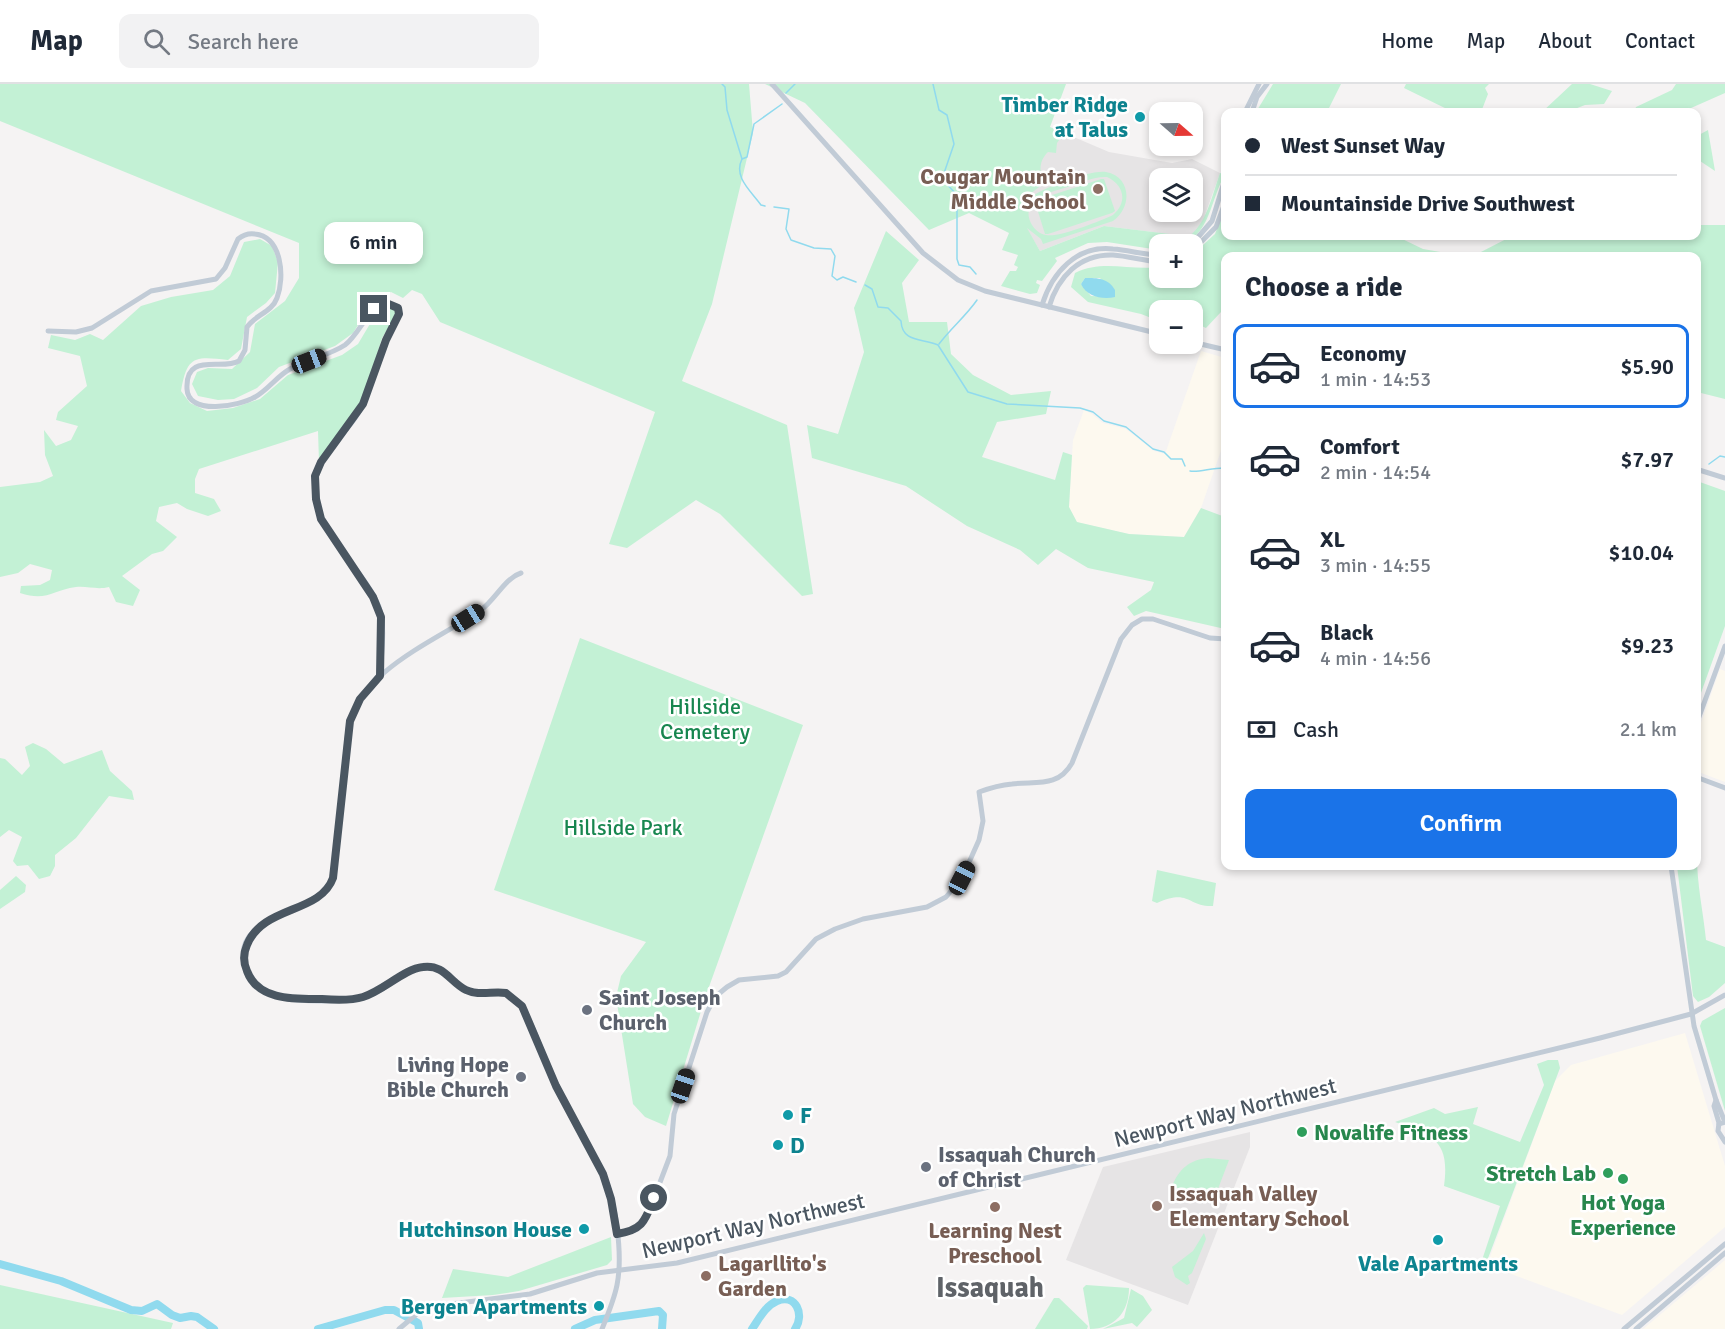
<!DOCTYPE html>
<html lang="en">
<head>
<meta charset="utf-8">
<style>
	:root { --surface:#fff; --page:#f2f2f3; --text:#1f2937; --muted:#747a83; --line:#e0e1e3; --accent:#1a73e8 }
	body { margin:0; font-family:Signika,sans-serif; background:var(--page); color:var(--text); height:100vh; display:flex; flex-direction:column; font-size:22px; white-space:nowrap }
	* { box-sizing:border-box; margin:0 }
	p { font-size:20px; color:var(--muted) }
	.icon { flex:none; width:33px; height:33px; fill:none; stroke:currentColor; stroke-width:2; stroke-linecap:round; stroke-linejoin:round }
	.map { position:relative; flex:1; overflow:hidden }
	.drawer { position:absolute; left:1221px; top:168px; width:480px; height:618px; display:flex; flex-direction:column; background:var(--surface); border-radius:12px; box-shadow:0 3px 9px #0003 }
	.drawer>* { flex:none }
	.hud { position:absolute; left:1221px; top:24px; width:480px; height:132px; border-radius:12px; box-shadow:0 3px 9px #0003; display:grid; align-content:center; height:132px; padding:0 24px; background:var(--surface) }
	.needle { width:39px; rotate:110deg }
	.buttons { position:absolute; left:1149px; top:18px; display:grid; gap:12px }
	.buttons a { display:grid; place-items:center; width:54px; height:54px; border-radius:12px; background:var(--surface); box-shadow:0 3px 9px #0003; font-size:30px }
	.end { position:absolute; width:27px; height:27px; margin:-14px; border:8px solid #4a5661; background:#fff; box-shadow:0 0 0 3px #fff }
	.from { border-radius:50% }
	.bubble { position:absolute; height:42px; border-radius:12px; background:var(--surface); box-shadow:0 3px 9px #0003; font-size:20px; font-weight:600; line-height:42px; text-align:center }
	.car { position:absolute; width:18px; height:36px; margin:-18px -9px; border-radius:8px; box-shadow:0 0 4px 2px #0007; background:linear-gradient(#222 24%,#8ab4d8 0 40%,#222 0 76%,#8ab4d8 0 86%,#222 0) }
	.hud b { display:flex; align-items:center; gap:21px; height:57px; font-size:22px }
	.hud b+b { border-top:2px solid var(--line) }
	.hud i { width:15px; height:15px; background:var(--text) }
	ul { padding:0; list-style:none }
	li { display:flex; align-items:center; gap:18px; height:84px; margin:0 12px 9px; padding:0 12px; border:3px solid transparent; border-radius:12px }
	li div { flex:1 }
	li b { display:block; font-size:22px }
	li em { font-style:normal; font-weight:600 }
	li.on { border-color:var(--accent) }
	li>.icon { width:54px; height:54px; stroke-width:1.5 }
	h2 { padding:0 24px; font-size:27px; line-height:72px }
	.pay { display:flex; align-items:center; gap:15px; height:66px; padding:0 24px; font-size:22px }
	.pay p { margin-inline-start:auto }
	.button { display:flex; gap:12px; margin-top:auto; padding:12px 24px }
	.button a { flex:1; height:69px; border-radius:12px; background:var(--accent); color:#fff; font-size:24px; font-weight:600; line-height:69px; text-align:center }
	header { display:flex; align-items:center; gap:36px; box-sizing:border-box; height:84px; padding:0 30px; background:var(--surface); border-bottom:2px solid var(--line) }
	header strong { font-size:28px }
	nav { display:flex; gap:33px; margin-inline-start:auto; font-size:21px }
	.search { width:420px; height:54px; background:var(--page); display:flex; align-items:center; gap:15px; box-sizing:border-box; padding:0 21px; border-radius:12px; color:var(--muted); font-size:22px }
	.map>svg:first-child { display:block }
	.commercial { fill:#fdf9ef }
	.education { fill:#e6e4e5; fill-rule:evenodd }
	.green { fill:#c3f1d5; fill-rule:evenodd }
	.water { fill:#90daee }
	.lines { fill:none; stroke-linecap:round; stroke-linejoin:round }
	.stream { stroke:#90daee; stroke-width:1.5 }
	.river { stroke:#90daee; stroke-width:8 }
	.secondary { stroke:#c1cbd6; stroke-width:5 }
	.route { stroke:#4a5661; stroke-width:8 }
	.culture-dot { fill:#0f9aa8; stroke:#fff; stroke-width:2 }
	.education-dot { fill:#8d6e63; stroke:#fff; stroke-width:2 }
	.worship-dot { fill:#6b7280; stroke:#fff; stroke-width:2 }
	.leisure-dot { fill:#2e9e5b; stroke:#fff; stroke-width:2 }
	.labels { text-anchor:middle; stroke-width:5; stroke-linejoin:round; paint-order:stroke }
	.culture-label { font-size:22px; font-weight:bold; fill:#0d838f; stroke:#fff; text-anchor:end }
	.education-label { font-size:22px; font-weight:bold; fill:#785e54; stroke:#fff; text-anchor:start }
	.park-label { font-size:22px; fill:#17864f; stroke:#fff }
	.worship-label { font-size:22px; font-weight:bold; fill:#5b616d; stroke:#fff; text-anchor:start }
	.street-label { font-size:22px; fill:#4a5661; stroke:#fff }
	.leisure-label { font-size:22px; font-weight:bold; fill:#27864d; stroke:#fff; text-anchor:start }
	.district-label { font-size:28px; font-weight:bold; fill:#5f6368; stroke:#fff }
</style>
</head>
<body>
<header>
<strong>Map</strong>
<div class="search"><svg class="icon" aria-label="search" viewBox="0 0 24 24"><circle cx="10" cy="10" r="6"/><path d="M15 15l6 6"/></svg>Search here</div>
<nav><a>Home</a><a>Map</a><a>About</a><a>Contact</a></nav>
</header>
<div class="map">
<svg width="1725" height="1245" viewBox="0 0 1725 1245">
	<rect width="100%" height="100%" fill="#f5f3f3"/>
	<g class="commercial">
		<path d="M1201 267 1225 274V355L1201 424 1184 453 1129 450 1076 438 1069 423 1073 356 1084 326 1092 330 1103 339 1126 345 1154 367 1165 370Z"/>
		<path d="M1720 585 1725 587V698L1696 687 1697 650Z"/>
		<path d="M1685 949 1725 1082V1143L1622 1231 1487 1181 1555 997 1571 981Z"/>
		<path d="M1725 1176V1245H1643Z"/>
	</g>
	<g class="education">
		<path d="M1069 51 1109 68 1172 79 1192 75 1220 89 1204 134 1197 147 1187 155 1185 152 1104 142 1040 167 1027 145 1023 134 1042 74 1062 52ZM1160 94H1192V128H1160Z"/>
		<path d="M1250 1048V1063L1188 1221 1066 1176 1103 1083Z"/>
	</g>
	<g class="green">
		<path d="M0 0H749L753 49 712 220 682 297 787 341 813 510 802 512 720 430 696 416 627 464 609 460 655 328 440 238 422 210 412 206 403 214 391 208 375 214 353 249 335 262 279 283 257 304 234 315 218 316 198 312 192 300 197 288 208 284 232 285 250 268 255 240 285 217 299 194V159L0 37Z"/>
		<path d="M765 0H1066L1050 43 1069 51 1062 52 1057 59 1056 69 1048 68C1038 78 1040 87 1043 100L1030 110 1028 115C1040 105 1091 85 1106 88 1132 93 1132 124 1113 137L1043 160 1041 155 1027 144 1040 167 1104 142 1186 152 1187 154C1207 140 1212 111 1220 89L1225 91C1211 112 1210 155 1179 160 1173 162 1166 160 1160 160L1159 166 1107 158 1088 159 1055 174 1057 177 1042 197 1037 196 1036 199 1040 201 1037 209 1030 210 1001 202 1010 187H1016L1018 183 1014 181 1018 171 1002 166 1009 149 969 129 929 146 805 19ZM1107 93C1124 101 1128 118 1113 131 1100 137 1059 154 1046 151 1040 150 1035 146 1032 141 1017 115 1054 107 1071 102 1082 98 1095 92 1107 93Z"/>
		<path d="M1273 0H1341L1327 28H1256Z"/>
		<path d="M1406 0H1489L1485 4 1488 10 1481 28H1453L1404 4Z"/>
		<path d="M1572 0H1590L1612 7 1604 20 1585 21 1567 28H1542Z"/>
		<path d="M1676 0H1725V9L1682 28H1634L1636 23 1672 6Z"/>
		<path d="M1708 46 1715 87 1697 75V52Z"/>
		<path d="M1101 95H1104L1115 127 1112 129 1048 150H1045L1035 118 1037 116Z"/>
		<path d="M1225 124 1226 152H1396L1423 165 1452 170 1479 169 1512 152H1696L1697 141H1725V315L1697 308 1696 172H1226L1225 227 1221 228 1206 244 1193 238 1192 226H1160L1159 237 1141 230 1088 218 1071 203 1075 189C1103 175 1130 187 1159 183L1160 194H1192L1193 170 1215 150ZM1085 194H1100L1115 213 1091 212 1081 200Z"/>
		<path d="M886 147 919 176 902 199 909 238H947L951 270 973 291 1011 311 1051 307 1046 330 997 338 982 373 1055 396 1063 368 1072 371 1069 423 1077 438 1129 450 1184 453 1201 424 1225 433V545L1146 527 1134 532 1127 523 1151 506 1154 498 1088 484 1056 465 1038 481 1020 466 967 442 906 402 812 374 807 341 838 350 864 268 854 224Z"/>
		<path d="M260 155 272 162 278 178 275 209 266 219 247 233 241 265 228 276C194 272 187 272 181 307L190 319 207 327 233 324 260 315 288 291 342 271 358 260 377 228 393 222 399 226 382 254 362 320 335 362 319 378 318 347 199 385 195 395V409L214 415 221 427 208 432 187 425 177 419 159 423 156 437 177 453 163 467 152 470 122 492 140 506 133 522 116 518 109 503C97 506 88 502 76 503 52 506 47 518 20 509L21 502 40 501 50 496 52 486 30 480 18 489 0 493V403L40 398 53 392 45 371 44 346 56 362 71 356 78 342 56 336 58 328 87 302 80 272 48 264 51 251 75 256 90 250 103 256 141 222 171 213 213 206 230 192 244 158Z"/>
		<path d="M1697 397 1725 407V542L1697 620Z"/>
		<path d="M580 554 803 641 705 914 666 1042 645 1033 633 1020 616 913 621 892 646 858 494 806Z"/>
		<path d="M33 659 46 665 64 680 102 666 110 687 132 707 134 716 109 712 76 754 55 771V782L50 792 39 795 28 781 17 782 13 777 22 753 9 746 0 753V674L5 675 22 691 30 682 25 663Z"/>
		<path d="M1697 772C1697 801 1703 826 1706 856L1725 863V899L1709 913 1698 918 1693 912 1677 782H1696Z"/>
		<path d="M1157 786 1216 799 1213 822C1187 823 1190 804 1157 819L1152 817Z"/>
		<path d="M16 792 26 801 25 808 0 825V806Z"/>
		<path d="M1725 924V1027L1700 942 1702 937Z"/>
		<path d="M1548 976H1558L1560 984 1487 1177 1482 1176 1500 1122 1444 1102C1450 1057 1434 1051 1395 1038L1434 1024 1445 1030 1478 1023 1473 1040 1520 1058 1544 1001 1537 980Z"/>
		<path d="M1208 1074 1229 1076 1213 1118 1172 1102C1179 1085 1189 1076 1208 1074Z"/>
		<path d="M1204 1149 1206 1155 1192 1189 1188 1192 1190 1199 1187 1201 1175 1193 1172 1183 1193 1167Z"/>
		<path d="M611 1153 612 1176 607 1181 519 1207 493 1211 442 1214 453 1185 508 1193Z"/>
		<path d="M0 1201 173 1239 171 1245H0Z"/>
		<path d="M1086 1201 1129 1204C1129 1228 1114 1245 1090 1245L1083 1204Z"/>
		<path d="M1131 1205 1143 1212 1152 1226 1137 1243 1132 1239 1103 1245 1124 1234Z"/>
		<path d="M1054 1214H1059L1088 1242 1087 1245H1035Z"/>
	</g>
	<path class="water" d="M1085 194C1098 194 1108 194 1115 206V213C1103 216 1087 213 1081 200Z"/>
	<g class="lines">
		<g class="stream">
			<path d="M722 0 725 3 727 26 742 75C733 93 751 107 761 121L765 122"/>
			<path d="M933 0 939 26 947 31 954 60 942 95 957 111V175L959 181 970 183 976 190"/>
			<path d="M786 9 795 0"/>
			<path d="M742 75 747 73 754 40 782 20"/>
			<path d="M774 123 789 125 786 145 791 156 814 164 831 165 835 172 832 192 837 196 843 193 856 198"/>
			<path d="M865 201 872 205 878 223 888 224 901 237C902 259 923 254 938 261L968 308 1007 320 1080 324 1093 328 1104 337 1126 343 1153 365 1164 368 1171 375H1182L1185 382"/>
			<path d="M939 260C951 244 966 232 977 216"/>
			<path d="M1709 380 1720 372 1725 373"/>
			<path d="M1190 387C1198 389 1214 383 1226 384"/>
		</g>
		<g class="river">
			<path d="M0 1180 61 1197 131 1226 142 1227 157 1220 172 1231 180 1234 191 1232 197 1233 214 1245"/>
			<path d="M318 1245 385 1226H394L418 1239 419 1245"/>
			<path d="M575 1245 595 1236 659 1227 663 1231 662 1245"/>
			<path d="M752 1245C759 1235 765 1222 777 1217 796 1209 805 1231 795 1245"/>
		</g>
		<g class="secondary">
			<path d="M772 0 923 169 958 196 985 207 1160 250"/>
			<path d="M1245 28 1259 0"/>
			<path d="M1252 28 1257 13 1267 0"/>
			<path d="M1192 160 1212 137 1226 92"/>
			<path d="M1192 167 1216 143 1226 116"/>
			<path d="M1042 221C1052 189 1076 161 1113 165 1129 166 1144 171 1160 171"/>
			<path d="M1049 223C1058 193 1079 170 1113 171 1129 172 1144 177 1160 178"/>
			<path d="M48 247 76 248 92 244 151 207 216 195 225 184 238 155C243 151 248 149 255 150 282 153 285 193 277 214 272 228 255 231 247 243L245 266 239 277C222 287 185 267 187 305 188 332 240 322 255 313 268 306 277 292 290 285 308 275 328 272 345 261 363 248 372 208 398 224 400 234 392 245 387 253 374 279 372 310 355 334 343 352 321 368 316 390 304 444 362 479 379 523 386 543 381 571 380 592"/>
			<path d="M1192 258 1226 266"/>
			<path d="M1696 385 1725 394"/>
			<path d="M521 489C505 494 495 516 481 526 436 557 359 586 348 645L333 794C320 831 229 829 245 882 248 893 254 901 264 907 286 920 351 920 375 909 391 902 408 882 427 883 447 883 454 904 473 908 491 911 505 903 519 919 532 934 546 981 556 1002 570 1032 587 1061 603 1090 616 1117 623 1171 617 1201 614 1216 608 1230 602 1245"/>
			<path d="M1696 641 1725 562"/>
			<path d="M1696 693 1725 704"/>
			<path d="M1671 782 1694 942 1716 1016 1725 1038 1719 1040"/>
			<path d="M1716 1016 1714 1022 1719 1039 1718 1047 1725 1058"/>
			<path d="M617 1150 635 1146 642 1140 648 1130 670 1072 674 1030 707 928 715 913 727 903 739 896 778 892 786 888 816 855 835 845 863 835 927 823 946 813 962 794 979 756 983 737 979 708C990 704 1001 701 1012 700 1036 697 1058 704 1072 679L1121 555 1132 541 1142 535H1153L1210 554 1226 555"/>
			<path d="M399 1245 418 1229 436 1222 530 1210 597 1189 677 1179 1600 954 1691 930 1725 911"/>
			<path d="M1624 1245 1725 1160"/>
			<path d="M1636 1245 1725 1169"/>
		</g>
	</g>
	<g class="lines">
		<path class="route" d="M374 225 386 219 398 224 399 230 386 256 363 320 321 378 315 392 316 415 321 435 373 513 381 533 380 592 360 615 350 637 333 794C320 830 263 821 247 861 243 870 243 878 247 887 258 917 295 915 322 915 335 916 350 917 363 913 383 907 404 885 423 883 444 880 450 898 466 906 478 912 493 907 506 909L522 922 556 1002 603 1090 611 1115 617 1150C643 1146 645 1137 654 1114"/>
	</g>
	<g class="culture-dot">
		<circle cx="1140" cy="33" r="6"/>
		<circle cx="788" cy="1031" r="6"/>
		<circle cx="778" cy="1061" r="6"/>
		<circle cx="584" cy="1145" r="6"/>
		<circle cx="1438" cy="1156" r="6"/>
		<circle cx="599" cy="1222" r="6"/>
	</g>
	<g class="education-dot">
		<circle cx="1098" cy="105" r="6"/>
		<circle cx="1157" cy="1122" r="6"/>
		<circle cx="995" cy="1123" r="6"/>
		<circle cx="706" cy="1192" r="6"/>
	</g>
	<g class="worship-dot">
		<circle cx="587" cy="926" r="6"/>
		<circle cx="521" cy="993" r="6"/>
		<circle cx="926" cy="1083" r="6"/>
	</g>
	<g class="leisure-dot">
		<circle cx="1302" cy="1048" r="6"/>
		<circle cx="1608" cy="1089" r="6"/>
		<circle cx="1623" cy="1095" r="6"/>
	</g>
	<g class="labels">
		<g class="culture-label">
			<text x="1128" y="28">Timber Ridge<tspan x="1128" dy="25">at Talus</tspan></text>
			<text x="800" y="1039" text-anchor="start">F</text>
			<text x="790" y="1069" text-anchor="start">D</text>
			<text x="572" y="1153">Hutchinson House</text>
			<text x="1438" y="1187" text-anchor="middle">Vale Apartments</text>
			<text x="587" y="1230">Bergen Apartments</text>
		</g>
		<g class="education-label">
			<text x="1086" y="100" text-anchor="end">Cougar Mountain<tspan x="1086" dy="25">Middle School</tspan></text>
			<text x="1169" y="1117">Issaquah Valley<tspan x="1169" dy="25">Elementary School</tspan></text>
			<text x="995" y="1154" text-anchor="middle">Learning Nest<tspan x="995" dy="25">Preschool</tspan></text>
			<text x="718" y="1187">Lagarllito's<tspan x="718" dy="25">Garden</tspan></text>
		</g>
		<g class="park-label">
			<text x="705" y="630">Hillside<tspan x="705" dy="25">Cemetery</tspan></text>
			<text x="623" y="751">Hillside Park</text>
		</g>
		<g class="worship-label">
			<text x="599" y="921">Saint Joseph<tspan x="599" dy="25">Church</tspan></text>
			<text x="509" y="988" text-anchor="end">Living Hope<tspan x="509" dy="25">Bible Church</tspan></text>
			<text x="938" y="1078">Issaquah Church<tspan x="938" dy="25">of Christ</tspan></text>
		</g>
		<g class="street-label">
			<text transform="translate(1225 1028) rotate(-14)" y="8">Newport Way Northwest</text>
			<text transform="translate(753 1141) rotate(-13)" y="8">Newport Way Northwest</text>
		</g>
		<g class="leisure-label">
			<text x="1314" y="1056">Novalife Fitness</text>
			<text x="1596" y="1097" text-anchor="end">Stretch Lab</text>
			<text x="1623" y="1126" text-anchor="middle">Hot Yoga<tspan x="1623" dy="25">Experience</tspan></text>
		</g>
		<g class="district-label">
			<text x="990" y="1213">Issaquah</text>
		</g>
	</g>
</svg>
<div class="buttons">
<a><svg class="needle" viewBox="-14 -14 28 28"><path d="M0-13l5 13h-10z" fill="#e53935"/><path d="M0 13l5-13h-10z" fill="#747a83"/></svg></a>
<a><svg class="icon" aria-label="layers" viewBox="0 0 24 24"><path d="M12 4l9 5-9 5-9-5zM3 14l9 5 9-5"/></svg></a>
<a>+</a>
<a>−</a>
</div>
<i class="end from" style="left:654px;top:1114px"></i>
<i class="end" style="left:374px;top:225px"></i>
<div class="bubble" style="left:324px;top:138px;width:99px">6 min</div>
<i class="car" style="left:309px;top:277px;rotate:69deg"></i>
<i class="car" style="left:468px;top:534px;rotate:58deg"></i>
<i class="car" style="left:962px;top:794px;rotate:27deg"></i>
<i class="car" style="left:683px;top:1002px;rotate:19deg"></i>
<div class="hud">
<b><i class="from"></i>West Sunset Way</b>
<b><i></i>Mountainside Drive Southwest</b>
</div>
<section class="drawer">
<h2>Choose a ride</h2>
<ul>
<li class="on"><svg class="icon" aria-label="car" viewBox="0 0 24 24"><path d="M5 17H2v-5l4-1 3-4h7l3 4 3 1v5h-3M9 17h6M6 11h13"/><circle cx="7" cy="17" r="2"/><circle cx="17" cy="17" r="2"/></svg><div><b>Economy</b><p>1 min · 14:53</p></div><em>$5.90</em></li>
<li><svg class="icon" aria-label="car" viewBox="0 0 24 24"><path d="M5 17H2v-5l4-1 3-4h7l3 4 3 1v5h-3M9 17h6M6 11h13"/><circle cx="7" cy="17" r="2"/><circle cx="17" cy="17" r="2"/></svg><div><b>Comfort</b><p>2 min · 14:54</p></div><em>$7.97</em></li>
<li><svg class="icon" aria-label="car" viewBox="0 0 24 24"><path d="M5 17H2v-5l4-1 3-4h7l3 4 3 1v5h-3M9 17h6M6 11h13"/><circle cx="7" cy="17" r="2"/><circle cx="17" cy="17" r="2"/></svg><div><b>XL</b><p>3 min · 14:55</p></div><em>$10.04</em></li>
<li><svg class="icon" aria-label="car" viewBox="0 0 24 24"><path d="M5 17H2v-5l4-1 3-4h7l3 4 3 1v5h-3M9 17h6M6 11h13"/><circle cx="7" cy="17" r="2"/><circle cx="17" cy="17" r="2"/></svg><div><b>Black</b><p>4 min · 14:56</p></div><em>$9.23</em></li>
</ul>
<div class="pay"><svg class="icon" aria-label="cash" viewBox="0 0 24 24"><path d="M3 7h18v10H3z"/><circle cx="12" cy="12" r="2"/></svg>Cash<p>2.1 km</p></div>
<div class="button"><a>Confirm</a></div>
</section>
</div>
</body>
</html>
